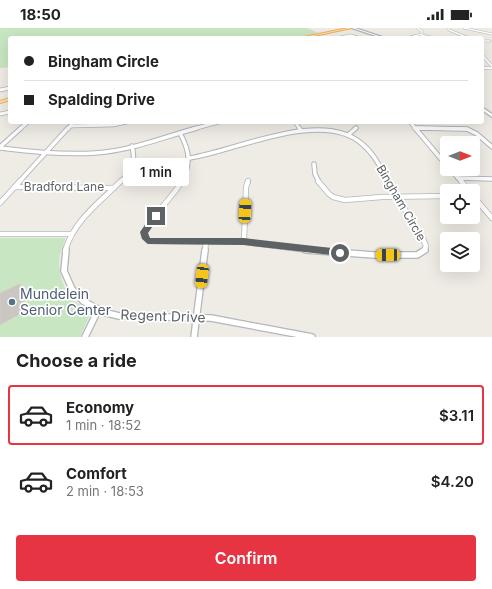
<!DOCTYPE html>
<html lang="en">
<head>
<meta charset="utf-8">
<style>
	:root { --surface:#fff; --page:#f6f6f6; --text:#222; --muted:#767676; --line:#e0e0e0; --accent:#e63442 }
	body { margin:0; font-family:Inter,sans-serif; background:var(--page); color:var(--text); height:100vh; display:flex; flex-direction:column; font-size:15px; white-space:nowrap }
	* { box-sizing:border-box; margin:0 }
	p { font-size:13px; color:var(--muted) }
	.icon { flex:none; width:22px; height:22px; fill:none; stroke:currentColor; stroke-width:2; stroke-linecap:round; stroke-linejoin:round }
	.map { position:relative; height:309px; overflow:hidden }
	.details { display:flex; flex-direction:column; background:var(--surface); flex:1 }
	.details>* { flex:none }
	.banner { position:absolute; left:8px; top:8px; width:476px; height:88px; border-radius:4px; box-shadow:0 4px 16px #0002; display:grid; align-content:center; height:88px; padding:0 16px; background:var(--surface) }
	.needle { width:26px; rotate:90deg }
	.controls { position:absolute; left:440px; top:108px; display:grid; gap:8px }
	.controls a { display:grid; place-items:center; width:40px; height:40px; border-radius:4px; background:var(--surface); box-shadow:0 4px 16px #0002; font-size:20px }
	.end { position:absolute; width:18px; height:18px; margin:-9px; border:5px solid #5d6265; background:#fff; box-shadow:0 0 0 2px #fff }
	.from { border-radius:50% }
	.bubble { position:absolute; height:28px; border-radius:4px; background:var(--surface); box-shadow:0 4px 16px #0002; font-size:13px; font-weight:600; line-height:28px; text-align:center }
	.car { position:absolute; width:12px; height:24px; margin:-12px -6px; border-radius:5px; box-shadow:0 0 3px 1px #0007; background:linear-gradient(#f5c518 24%,#345 0 40%,#f5c518 0 76%,#345 0 86%,#f5c518 0) }
	.banner b { display:flex; align-items:center; gap:14px; height:38px; font-size:15px }
	.banner b+b { border-top:1px solid var(--line) }
	.banner i { width:10px; height:10px; background:var(--text) }
	ul { padding:0; list-style:none }
	li { display:flex; align-items:center; gap:12px; height:60px; margin:0 8px 6px; padding:0 8px; border:2px solid transparent; border-radius:4px }
	li div { flex:1 }
	li b { display:block; font-size:15px }
	li em { font-style:normal; font-weight:600 }
	li.selected { border-color:var(--accent) }
	li>.icon { width:36px; height:36px; stroke-width:1.5 }
	h2 { padding:0 16px; font-size:18px; line-height:48px }
	.primary-button { display:flex; gap:8px; margin-top:auto; padding:8px 16px }
	.primary-button a { flex:1; height:46px; border-radius:4px; background:var(--accent); color:#fff; font-size:16px; font-weight:600; line-height:46px; text-align:center }
	.status { display:flex; justify-content:space-between; align-items:center; height:28px; padding:0 20px; background:var(--surface); direction:ltr }
	.status svg { height:11px; fill:currentColor }
	.map>svg:first-child { display:block }
	.green { fill:#c8e6c2 }
	.building { fill:#cac6c1; stroke:#d4ccc4 }
	.lines { fill:none; stroke-linecap:round; stroke-linejoin:round }
	.street-far5-casing { stroke:#b3b7ba; stroke-width:2.5 }
	.street-far4-casing { stroke:#b3b7ba; stroke-width:3 }
	.street-far3-casing { stroke:#b3b7ba; stroke-width:4.5 }
	.street-far2-casing { stroke:#b3b7ba; stroke-width:5.5 }
	.street-far1-casing { stroke:#b3b7ba; stroke-width:6 }
	.street-casing { stroke:#b3b7ba; stroke-width:8 }
	.secondary-casing { stroke:#b2b6ba; stroke-width:2.5 }
	.primary-casing { stroke:#efaf5e; stroke-width:2 }
	.street-far5 { stroke:#fff; stroke-width:1.5 }
	.street-far4 { stroke:#fff; stroke-width:2 }
	.street-far3 { stroke:#fff; stroke-width:3 }
	.street-far2 { stroke:#fff; stroke-width:3.5 }
	.street-far1 { stroke:#fff; stroke-width:4.5 }
	.street { stroke:#fff; stroke-width:5.5 }
	.secondary { fill:#fff; fill-rule:evenodd }
	.primary { fill:#fde3ac; fill-rule:evenodd }
	.route { fill:#5d6265 }
	.service-dot { fill:#5c6f8a; stroke:#fff; stroke-width:1.5 }
	.labels { text-anchor:middle; stroke-width:3.5; stroke-linejoin:round; paint-order:stroke }
	.street-label { font-size:12px; fill:#5d6265; stroke:#fff }
	.near-service-label { font-size:14px; fill:#4e5e75; stroke:#fff; text-anchor:start }
	.near-street-label { font-size:14px; fill:#5d6265; stroke:#fff }
</style>
</head>
<body>
<div class="status"><b>18:50</b><svg viewBox="0 0 49 12"><path d="M0 12V9h3v3zM5 12V6h3v6zM10 12V3h3v9zM15 12V0h3v12zM26 1h20v11H26zM47 4h2v5h-2z"/></svg></div>
<div class="map">
<svg width="492" height="309" viewBox="0 0 492 309">
	<rect width="100%" height="100%" fill="#efebe5"/>
	<g class="green">
		<path d="M0 0H307L318 5 293 10H10V39L0 40Z"/>
		<path d="M0 210H65C65 216 61 221 60 227 57 241 63 262 73 271 78 276 84 280 91 284L80 309H0Z"/>
	</g>
	<path class="building" d="M20 256 25 283 0 297V265Z"/>
	<g class="lines">
		<defs>
			<g id="street-far5">
				<path d="M449 0V2L469 10"/>
				<path d="M464 0 492 6"/>
				<path d="M421 7 435 10"/>
				<path d="M336 10 350 7 362 10"/>
				<path d="M406 10 422 6V3L417 0"/>
				<path d="M482 13H490"/>
			</g>
			<g id="street-far4">
				<path d="M482 27 492 38"/>
				<path d="M482 40H492"/>
			</g>
			<g id="street-far3">
				<path d="M0 62 10 60"/>
				<path d="M0 86 10 84"/>
				<path d="M295 94 300 101"/>
				<path d="M410 94 416 101"/>
				<path d="M70 98 113 97 127 94"/>
				<path d="M414 100 467 101"/>
				<path d="M20 101 28 94"/>
				<path d="M68 101 74 94"/>
				<path d="M193 101 219 94"/>
				<path d="M355 101 356 100"/>
			</g>
			<g id="street-far2">
				<path d="M299 100 301 103"/>
				<path d="M415 100 447 138"/>
				<path d="M416 100 467 101 477 106 492 119"/>
				<path d="M180 105C190 124 191 134 182 154"/>
				<path d="M348 107 356 100"/>
				<path d="M0 119 21 100"/>
				<path d="M0 120C32 124 63 127 95 125 130 123 164 109 197 100"/>
				<path d="M190 130C235 123 321 81 361 115 374 125 381 141 389 154"/>
				<path d="M314 136 315 146 319 154"/>
				<path d="M450 141 462 154"/>
				<path d="M458 150 492 151"/>
				<path d="M19 154 68 100"/>
				<path d="M120 154C132 143 136 134 132 118"/>
				<path d="M248 154V153"/>
			</g>
			<g id="street-far1">
				<path d="M182 153C175 167 145 195 144 206L148 213 244 214 314 223"/>
				<path d="M318 153 329 166 333 169 345 172 382 169 447 168"/>
				<path d="M388 153 424 213 426 218 424 223"/>
				<path d="M461 153 469 163"/>
				<path d="M15 159 114 160"/>
				<path d="M473 168 492 190"/>
				<path d="M0 175 20 153"/>
				<path d="M0 206H71"/>
				<path d="M244 214 246 159 248 153"/>
				<path d="M65 223C74 192 99 175 121 153"/>
				<path d="M205 223 206 214"/>
			</g>
			<g id="street">
				<path d="M66 222 64 243 72 261 83 273 103 284 119 288 211 290 312 309"/>
				<path d="M306 222 374 227H417L425 222"/>
				<path d="M85 309 98 282"/>
				<path d="M194 309 205 222"/>
			</g>
			<g id="secondary">
				<path d="M352 0H355L385 10H382Z"/>
				<path d="M482 79 492 86V89L482 82Z"/>
			</g>
			<g id="primary">
				<path d="M348 0H352L304 10H299Z"/>
				<path d="M10 70V72L0 75V73Z"/>
			</g>
		</defs>
		<use href="#street-far5" class="street-far5-casing"/>
		<use href="#street-far4" class="street-far4-casing"/>
		<use href="#street-far3" class="street-far3-casing"/>
		<use href="#street-far2" class="street-far2-casing"/>
		<use href="#street-far1" class="street-far1-casing"/>
		<use href="#street" class="street-casing"/>
		<use href="#secondary" class="secondary-casing"/>
		<use href="#primary" class="primary-casing"/>
		<use href="#street-far5" class="street-far5"/>
		<use href="#street-far4" class="street-far4"/>
		<use href="#street-far3" class="street-far3"/>
		<use href="#street-far2" class="street-far2"/>
		<use href="#street-far1" class="street-far1"/>
		<use href="#street" class="street"/>
		<use href="#secondary" class="secondary"/>
		<use href="#primary" class="primary"/>
	</g>
	<path class="route" d="M156 185 160 188 148 205 150 210H244L340 221 344 225 340 228 244 217 148 216 142 211 140 204 153 186Z"/>
	<circle class="service-dot" cx="12" cy="274" r="4"/>
	<g class="labels">
		<g class="street-label">
			<text x="64" y="163">Bradford Lane</text>
			<text transform="translate(401 175) rotate(60)" y="4">Bingham Circle</text>
		</g>
		<g class="near-service-label">
			<text x="20" y="271">Mundelein<tspan x="20" dy="16">Senior Center</tspan></text>
		</g>
		<g class="near-street-label">
			<text transform="translate(163 288) rotate(2)" y="5">Regent Drive</text>
		</g>
	</g>
</svg>
<div class="controls">
<a><svg class="needle" viewBox="-14 -14 28 28"><path d="M0-13l5 13h-10z" fill="#e53935"/><path d="M0 13l5-13h-10z" fill="#767676"/></svg></a>
<a><svg class="icon" aria-label="locate" viewBox="0 0 24 24"><circle cx="12" cy="12" r="6"/><path d="M12 2v4M12 18v4M2 12h4M18 12h4"/></svg></a>
<a><svg class="icon" aria-label="layers" viewBox="0 0 24 24"><path d="M12 4l9 5-9 5-9-5zM3 14l9 5 9-5"/></svg></a>
</div>
<i class="end from" style="left:340px;top:225px"></i>
<i class="end" style="left:156px;top:188px"></i>
<div class="bubble" style="left:123px;top:130px;width:66px">1 min</div>
<i class="car" style="left:245px;top:183px;rotate:3deg"></i>
<i class="car" style="left:388px;top:227px;rotate:270deg"></i>
<i class="car" style="left:202px;top:248px;rotate:187deg"></i>
<div class="banner">
<b><i class="from"></i>Bingham Circle</b>
<b><i></i>Spalding Drive</b>
</div>
</div>
<section class="details">
<h2>Choose a ride</h2>
<ul>
<li class="selected"><svg class="icon" aria-label="car" viewBox="0 0 24 24"><path d="M5 17H2v-5l4-1 3-4h7l3 4 3 1v5h-3M9 17h6M6 11h13"/><circle cx="7" cy="17" r="2"/><circle cx="17" cy="17" r="2"/></svg><div><b>Economy</b><p>1 min · 18:52</p></div><em>$3.11</em></li>
<li><svg class="icon" aria-label="car" viewBox="0 0 24 24"><path d="M5 17H2v-5l4-1 3-4h7l3 4 3 1v5h-3M9 17h6M6 11h13"/><circle cx="7" cy="17" r="2"/><circle cx="17" cy="17" r="2"/></svg><div><b>Comfort</b><p>2 min · 18:53</p></div><em>$4.20</em></li>
</ul>
<div class="primary-button"><a>Confirm</a></div>
</section>
</body>
</html>
